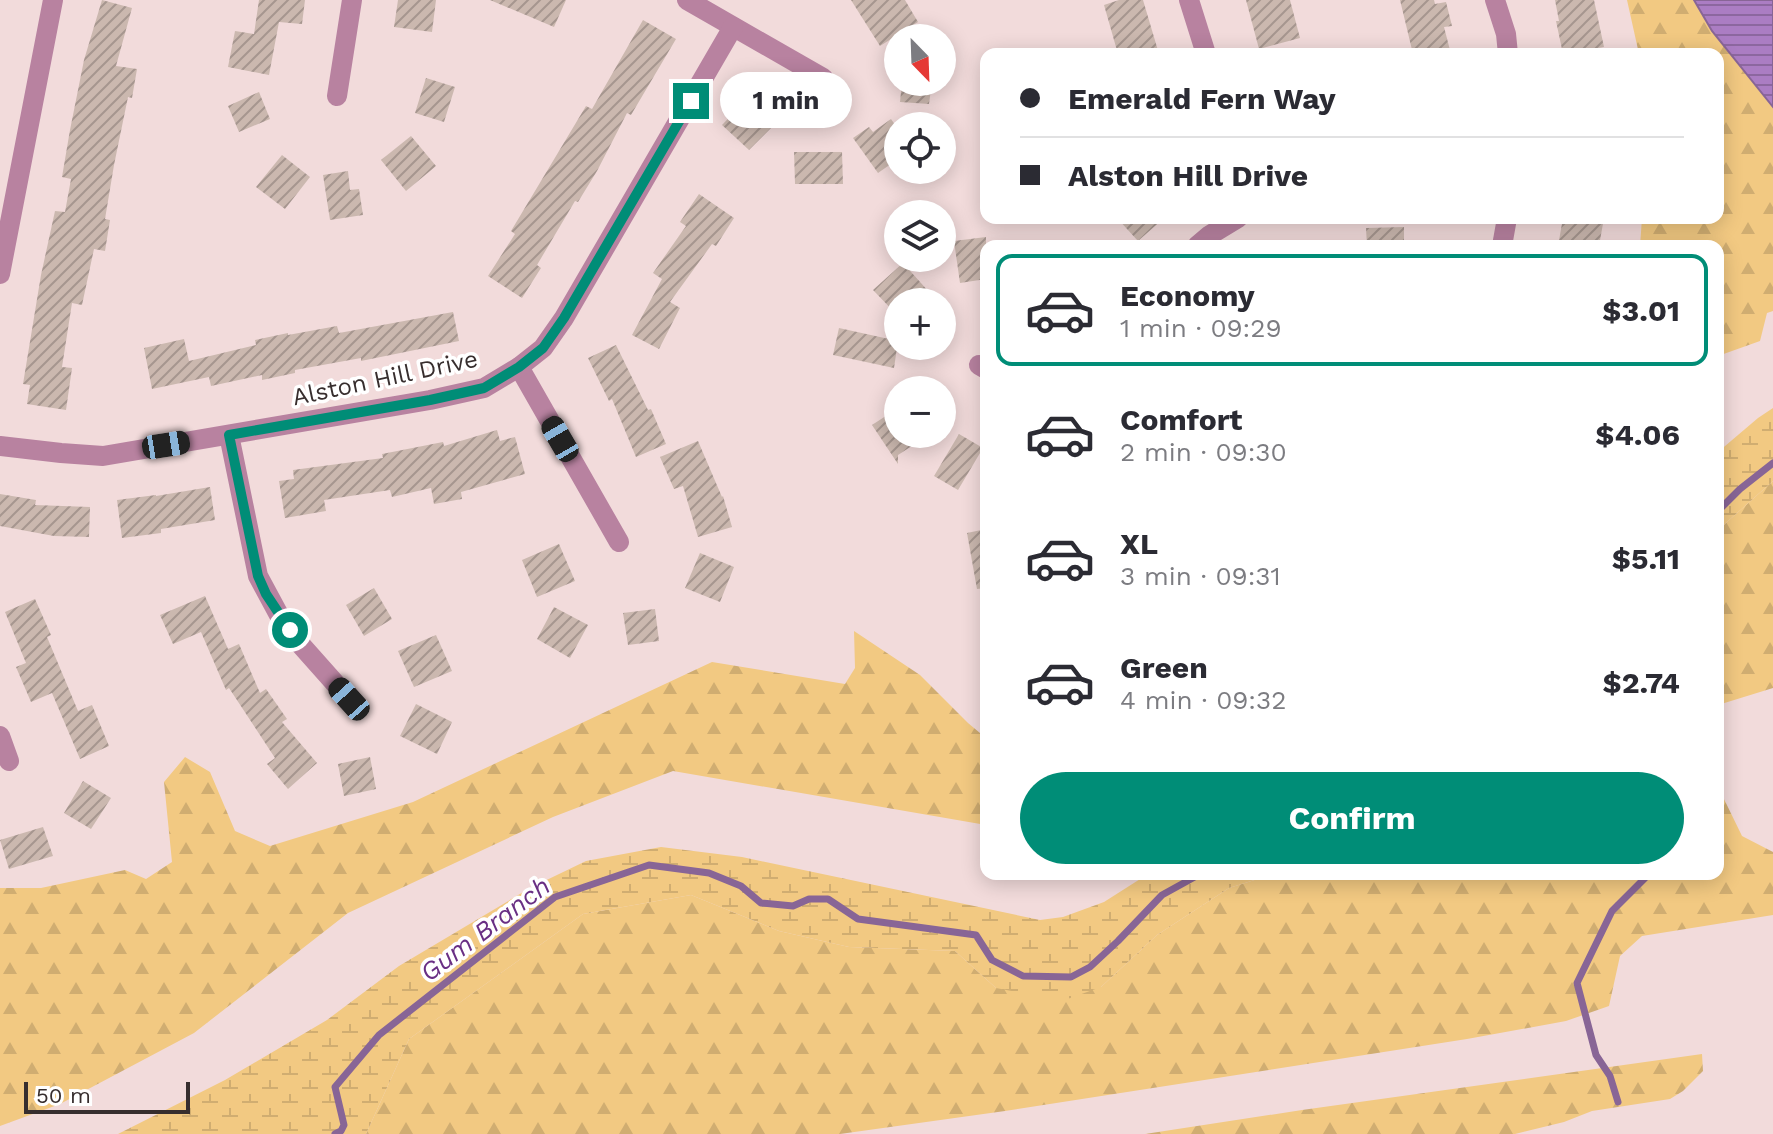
<!DOCTYPE html>
<html lang="en">
<head>
<meta charset="utf-8">
<style>
	:root { --surface:#fff; --page:#f2f2f3; --text:#2b2b33; --muted:#7c7c81; --line:#e1e1e2; --accent:#008d77 }
	body { margin:0; font-family:"Work Sans",sans-serif; background:var(--page); color:var(--text); height:100vh; display:flex; flex-direction:column; font-size:30px; white-space:nowrap }
	* { box-sizing:border-box; margin:0 }
	p { font-size:26px; color:var(--muted) }
	.icon { flex:none; width:44px; height:44px; fill:none; stroke:currentColor; stroke-width:2; stroke-linecap:round; stroke-linejoin:round }
	.map { position:relative; flex:1; overflow:hidden }
	.details { position:absolute; left:980px; top:240px; width:744px; height:640px; display:flex; flex-direction:column; background:var(--surface); border-radius:16px; box-shadow:0 4px 20px #0003 }
	.details>* { flex:none }
	.top-card { position:absolute; left:980px; top:48px; width:744px; height:176px; border-radius:16px; box-shadow:0 4px 20px #0003; display:grid; align-content:center; height:176px; padding:0 40px; background:var(--surface) }
	.needle { width:52px; rotate:157deg }
	.tools { position:absolute; left:884px; top:24px; display:grid; gap:16px }
	.tools a { display:grid; place-items:center; width:72px; height:72px; border-radius:50%; background:var(--surface); box-shadow:0 4px 20px #0003; font-size:40px }
	.scale { position:absolute; left:24px; bottom:20px; width:166px; box-sizing:border-box; padding-left:8px; border:4px solid #372e2e; border-top:0; font-size:22px; line-height:28px; white-space:nowrap; color:#372e2e; -webkit-text-stroke:6px #fff; paint-order:stroke }
	.end { position:absolute; width:36px; height:36px; margin:-18px; border:10px solid #008d77; background:#fff; box-shadow:0 0 0 4px #fff }
	.from { border-radius:50% }
	.bubble { position:absolute; height:56px; border-radius:28px; background:var(--surface); box-shadow:0 4px 20px #0003; font-size:26px; font-weight:700; line-height:56px; text-align:center }
	.car { position:absolute; width:24px; height:48px; margin:-24px -12px; border-radius:10px; box-shadow:0 0 6px 2px #0007; background:linear-gradient(#222 24%,#8ab4d8 0 40%,#222 0 76%,#8ab4d8 0 86%,#222 0) }
	.top-card b { display:flex; align-items:center; gap:28px; height:76px; font-size:30px }
	.top-card b+b { border-top:2px solid var(--line) }
	.top-card i { width:20px; height:20px; background:var(--text) }
	ul { padding:14px 0 0; list-style:none }
	li { display:flex; align-items:center; gap:24px; height:112px; margin:0 16px 12px; padding:0 24px; border:4px solid transparent; border-radius:16px }
	li div { flex:1 }
	li b { display:block; font-size:30px }
	li em { font-style:normal; font-weight:700 }
	li.active { border-color:var(--accent) }
	li>.icon { width:72px; height:72px; stroke-width:1.5 }
	.button { display:flex; gap:16px; margin-top:auto; padding:16px 40px }
	.button a { flex:1; height:92px; border-radius:48px; background:var(--accent); color:#fff; font-size:32px; font-weight:700; line-height:92px; text-align:center }
	.map>svg:first-child { display:block }
	.forest { fill:url(#forest-firs) }
	.wetland { fill:url(#wetland-marsh) }
	.water { fill:url(#water-rules); stroke:#886596; stroke-width:2 }
	.lines { fill:none; stroke-linecap:round; stroke-linejoin:round }
	.stream { stroke:#886596; stroke-width:7 }
	.building { fill:url(#building-hatch) }
	.minor { stroke:#b882a0; stroke-width:20 }
	.route { stroke:#008d77; stroke-width:10 }
	.labels { text-anchor:middle; stroke-width:7; stroke-linejoin:round; paint-order:stroke }
	.street-label { font-size:24px; fill:#372e2e; stroke:#fff }
	.water-label { font-size:26px; font-style:italic; fill:#692f84; stroke:#fff }
</style>
</head>
<body>
<div class="map">
<svg width="1773" height="1134" viewBox="0 0 1773 1134">
	<defs>
		<pattern id="forest-firs" width="22" height="20" patternUnits="userSpaceOnUse" patternTransform="scale(2)"><rect width="22" height="20" fill="#f2c982"/><path d="M5 1l3.5 6h-7zM16 11l3.5 6h-7z" fill="#d0ad71"/></pattern>
		<pattern id="wetland-marsh" width="20" height="14" patternUnits="userSpaceOnUse" patternTransform="scale(2)"><rect width="20" height="14" fill="#f2c982"/><path d="M1 5h8M5 5V1M11 12h8M15 12V8" fill="none" stroke="#d0ad71"/></pattern>
		<pattern id="water-rules" width="6" height="5" patternUnits="userSpaceOnUse" patternTransform="scale(2)"><rect width="6" height="5" fill="#ab7dc3"/><path d="M0 2.5h6" fill="none" stroke="#8c679f"/></pattern>
		<pattern id="building-hatch" width="6" height="6" patternUnits="userSpaceOnUse" patternTransform="scale(2)"><rect width="6" height="6" fill="#cbb8af"/><path d="M-1 1l2-2M0 6l6-6M5 7l2-2" fill="none" stroke="#a6968f"/></pattern>
	</defs>
	<rect width="100%" height="100%" fill="#f2dbdb"/>
	<g class="forest">
		<path d="M1627 0H1694L1713 31 1773 107V311L1767 313 1760 341 1718 356V246H1640L1642 218H1718V54H1639Z"/>
		<path d="M1773 481V688L1718 705V530Z"/>
		<path d="M854 631 920 675 968 723 986 738V825L673 771 553 817 348 913 194 1033 60 1104 0 1126V888H41L125 870 146 879 172 862 164 782 185 757 210 772 235 831 270 846 413 802 712 662 845 684 855 668Z"/>
		<path d="M1718 795 1723 797 1742 836 1773 852V915L1642 936 1620 956 1609 1006 1566 1021 1467 1039 1005 1111 840 1134H366L409 1039 583 914 691 895 779 931 849 947 955 951 996 988 1101 987 1157 935 1229 888 1274 874H1718Z"/>
		<path d="M1702 1054 1703 1071 1683 1091 1670 1099 1592 1111 1564 1122 1515 1134H1145L1302 1110Z"/>
	</g>
	<g class="wetland">
		<path d="M1773 408V481L1718 530V452L1758 418Z"/>
		<path d="M661 847 742 857 1040 920 1063 917 1104 902 1148 874H1274L1229 888 1157 935 1101 987 1062 1001 996 988 955 951 849 947 779 931 691 895 583 914 409 1039 366 1134H118L225 1080 327 1020 399 966 530 888 586 861Z"/>
	</g>
	<path class="water" d="M1694 0H1773V107L1712 31Z"/>
	<g class="lines">
		<g class="stream">
			<path d="M1718 511 1740 489 1773 463"/>
			<path d="M1618 1102 1610 1076 1596 1055 1577 983 1612 911 1649 874"/>
			<path d="M335 1134 341 1131 344 1125 335 1087 379 1035 555 897 649 865 709 873 741 886 761 903 793 906 809 899H828L858 919 976 935 992 960 1023 976 1071 977 1090 967 1118 941 1162 895 1200 874"/>
		</g>
	</g>
	<g class="building">
		<path d="M102 0 132 8 116 66 137 69 132 98 128 97 114 165 105 219 110 220 105 251 94 249 82 305 72 303 62 367 72 368 66 410 27 404 30 385 23 384 41 275 55 211 65 212 71 179 62 177 70 130 84 60Z"/>
		<path d="M259 0H305L302 24 279 22 269 75 228 67 235 31 254 34Z"/>
		<path d="M398 0H436L432 32 394 27Z"/>
		<path d="M490 0H566L554 27Z"/>
		<path d="M851 0H905L918 22 880 46Z"/>
		<path d="M1119 0H1143L1159 54H1118L1104 5Z"/>
		<path d="M1246 0H1290L1300 38 1259 49Z"/>
		<path d="M1400 0H1434L1435 4 1446 2 1452 26 1444 27 1451 54H1413Z"/>
		<path d="M1555 0H1594L1604 47 1563 54 1556 21H1559Z"/>
		<path d="M643 20 676 39 631 115 627 113 597 171 578 202 575 201 537 265 541 268 522 298 488 276 515 234 511 231 586 106 592 109Z"/>
		<path d="M426 78 455 87 444 122 415 113Z"/>
		<path d="M902 82H932L929 104 900 102Z"/>
		<path d="M259 92 270 119 239 132 228 106Z"/>
		<path d="M746 100 773 126 749 150 722 125Z"/>
		<path d="M891 119 898 129V159L878 173 853 138 869 127 873 132Z"/>
		<path d="M411 136 436 166 406 191 381 160Z"/>
		<path d="M794 152H842L843 184H795Z"/>
		<path d="M282 155 310 177 285 209 256 187Z"/>
		<path d="M348 171 350 190 359 189 363 215 330 220 323 175Z"/>
		<path d="M699 194 734 218 716 246 712 244 670 302 680 308 659 349 632 335 662 279 653 273 686 226 680 222Z"/>
		<path d="M1117 218H1164L1138 241Z"/>
		<path d="M1563 218H1604L1599 246H1558Z"/>
		<path d="M1404 227V246H1367L1366 228Z"/>
		<path d="M986 237V279L960 283 954 241Z"/>
		<path d="M903 263 938 302H898V316L873 290Z"/>
		<path d="M453 312 459 341 361 361V358L295 370V373L262 380V375L211 386 209 377 152 389 144 348 184 339 189 361 256 345 255 340 288 333V335L337 326 339 333Z"/>
		<path d="M839 328 898 341 894 368 833 355Z"/>
		<path d="M616 345 648 410 651 409 666 444 636 457 612 399 609 401 588 358Z"/>
		<path d="M898 408V434H930L898 455V464L872 425Z"/>
		<path d="M497 430 500 441 515 437 525 474 461 492 462 499 434 504 431 488 392 497 390 490 324 500 326 511 285 518 279 481 294 479 293 470 383 458 382 454 443 442 444 446Z"/>
		<path d="M959 434 983 448 958 490 934 476Z"/>
		<path d="M698 441 722 497 723 496 732 527 698 537 683 486 674 489 660 457Z"/>
		<path d="M210 487 215 520 161 529V533L122 538 117 500 156 495V496Z"/>
		<path d="M0 494 36 500 35 505 90 507 89 537 54 536 0 526Z"/>
		<path d="M986 529V588L977 589 967 533Z"/>
		<path d="M559 544 575 581 537 597 522 560Z"/>
		<path d="M700 553 734 567 720 602 685 588Z"/>
		<path d="M374 588 392 619 364 636 346 605Z"/>
		<path d="M205 596 228 649 239 644 260 693 266 689 287 719 282 722 317 763 288 789 267 764 275 758 229 688 226 690 201 632 173 644 160 615Z"/>
		<path d="M35 599 51 635 47 637 78 711 92 705 109 746 80 759 52 693 31 702 16 667 26 663 5 612Z"/>
		<path d="M554 607 588 625 570 658 537 639Z"/>
		<path d="M655 609 659 641 628 645 623 613Z"/>
		<path d="M436 635 452 671 414 687 398 651Z"/>
		<path d="M416 704 452 722 437 754 400 736Z"/>
		<path d="M370 757 376 789 344 796 338 764Z"/>
		<path d="M83 781 111 798 91 829 64 813Z"/>
		<path d="M43 827 53 856 9 869 0 840Z"/>
	</g>
	<g class="lines">
		<g class="minor">
			<path d="M687 0 823 78"/>
			<path d="M1189 0 1206 54"/>
			<path d="M1495 0 1506 34 1508 54"/>
			<path d="M337 96 352 0"/>
			<path d="M1197 246 1210 235 1238 218"/>
			<path d="M1502 246 1507 218"/>
			<path d="M0 274 53 0"/>
			<path d="M979 365 986 369"/>
			<path d="M519 367 619 542"/>
			<path d="M229 435 258 576 279 615 301 645 349 699"/>
			<path d="M0 446 61 453 103 456 430 400 484 388 519 367 543 348 564 318 733 27"/>
			<path d="M0 736 9 761"/>
		</g>
	</g>
	<g class="lines">
		<path class="route" d="M290 630 266 594 258 576 229 435 430 400 484 388 519 367 543 348 564 318 691 101"/>
	</g>
	<g class="labels">
		<g class="street-label">
			<text transform="translate(385 378) rotate(-12)" y="8">Alston Hill Drive</text>
		</g>
		<g class="water-label">
			<text transform="translate(485 929) rotate(-37)" y="9">Gum Branch</text>
		</g>
	</g>
</svg>
<div class="tools">
<a><svg class="needle" viewBox="-14 -14 28 28"><path d="M0-13l5 13h-10z" fill="#e53935"/><path d="M0 13l5-13h-10z" fill="#7c7c81"/></svg></a>
<a><svg class="icon" aria-label="locate" viewBox="0 0 24 24"><circle cx="12" cy="12" r="6"/><path d="M12 2v4M12 18v4M2 12h4M18 12h4"/></svg></a>
<a><svg class="icon" aria-label="layers" viewBox="0 0 24 24"><path d="M12 4l9 5-9 5-9-5zM3 14l9 5 9-5"/></svg></a>
<a>+</a>
<a>−</a>
</div>
<div class="scale">50 m</div>
<i class="end from" style="left:290px;top:630px"></i>
<i class="end" style="left:691px;top:101px"></i>
<div class="bubble" style="left:720px;top:72px;width:132px">1 min</div>
<i class="car" style="left:560px;top:439px;rotate:330deg"></i>
<i class="car" style="left:166px;top:445px;rotate:81deg"></i>
<i class="car" style="left:349px;top:699px;rotate:318deg"></i>
<div class="top-card">
<b><i class="from"></i>Emerald Fern Way</b>
<b><i></i>Alston Hill Drive</b>
</div>
<section class="details">
<ul>
<li class="active"><svg class="icon" aria-label="car" viewBox="0 0 24 24"><path d="M5 17H2v-5l4-1 3-4h7l3 4 3 1v5h-3M9 17h6M6 11h13"/><circle cx="7" cy="17" r="2"/><circle cx="17" cy="17" r="2"/></svg><div><b>Economy</b><p>1 min · 09:29</p></div><em>$3.01</em></li>
<li><svg class="icon" aria-label="car" viewBox="0 0 24 24"><path d="M5 17H2v-5l4-1 3-4h7l3 4 3 1v5h-3M9 17h6M6 11h13"/><circle cx="7" cy="17" r="2"/><circle cx="17" cy="17" r="2"/></svg><div><b>Comfort</b><p>2 min · 09:30</p></div><em>$4.06</em></li>
<li><svg class="icon" aria-label="car" viewBox="0 0 24 24"><path d="M5 17H2v-5l4-1 3-4h7l3 4 3 1v5h-3M9 17h6M6 11h13"/><circle cx="7" cy="17" r="2"/><circle cx="17" cy="17" r="2"/></svg><div><b>XL</b><p>3 min · 09:31</p></div><em>$5.11</em></li>
<li><svg class="icon" aria-label="car" viewBox="0 0 24 24"><path d="M5 17H2v-5l4-1 3-4h7l3 4 3 1v5h-3M9 17h6M6 11h13"/><circle cx="7" cy="17" r="2"/><circle cx="17" cy="17" r="2"/></svg><div><b>Green</b><p>4 min · 09:32</p></div><em>$2.74</em></li>
</ul>
<div class="button"><a>Confirm</a></div>
</section>
</div>
</body>
</html>
